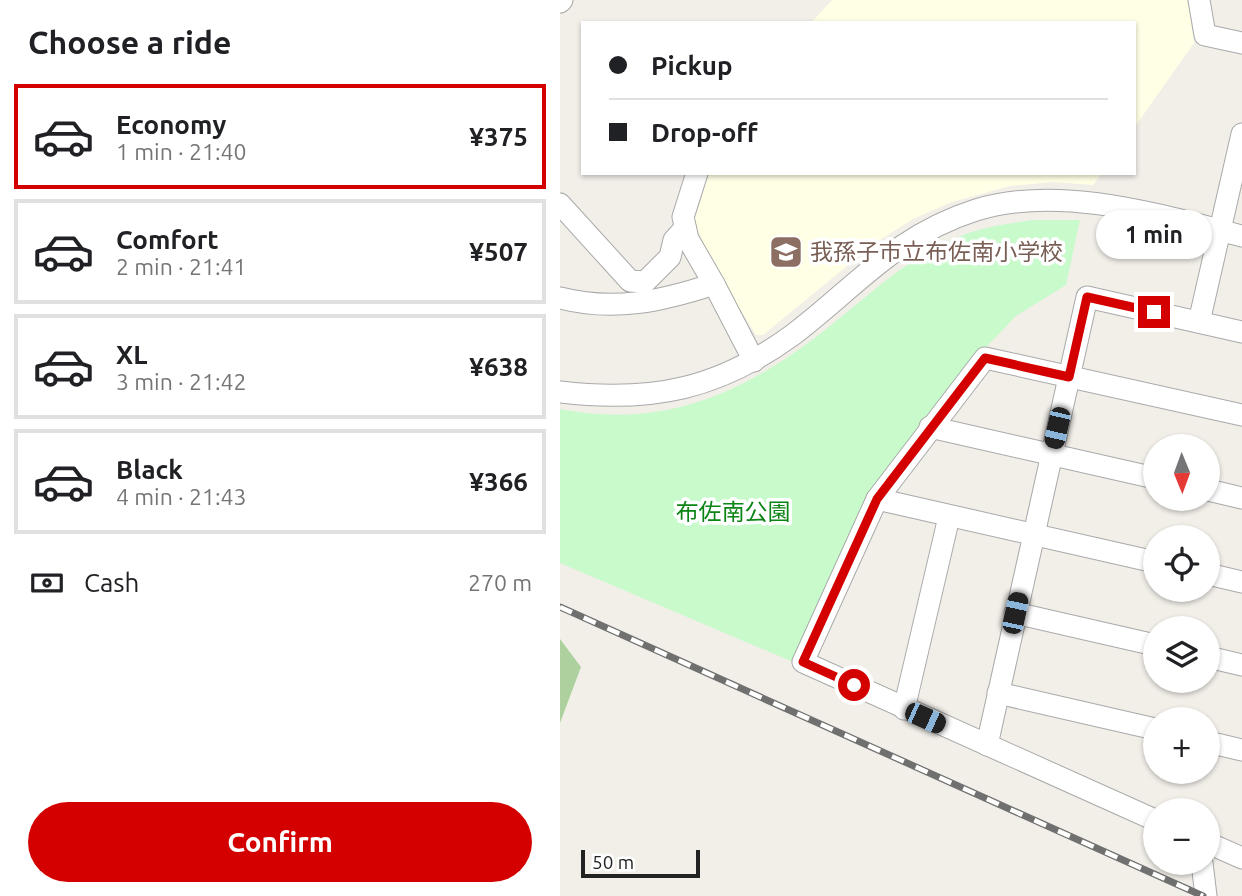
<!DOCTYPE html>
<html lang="en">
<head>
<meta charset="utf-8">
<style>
	:root { --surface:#fff; --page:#f2f2f2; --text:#202124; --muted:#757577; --line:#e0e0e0; --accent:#d40000 }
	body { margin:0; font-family:Ubuntu,"Noto Sans JP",sans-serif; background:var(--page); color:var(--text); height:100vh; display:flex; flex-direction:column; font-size:26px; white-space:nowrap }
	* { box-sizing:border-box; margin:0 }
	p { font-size:23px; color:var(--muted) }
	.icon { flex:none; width:38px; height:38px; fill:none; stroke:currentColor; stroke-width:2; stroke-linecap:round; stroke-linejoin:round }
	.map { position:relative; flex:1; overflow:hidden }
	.sheet { display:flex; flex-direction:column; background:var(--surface); width:560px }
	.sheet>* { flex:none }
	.hud { position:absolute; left:21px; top:21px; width:555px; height:154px; border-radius:0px; box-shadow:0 2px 5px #0004; display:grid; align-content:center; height:154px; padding:0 28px; background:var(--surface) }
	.needle { width:46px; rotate:179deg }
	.fabs { position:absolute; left:583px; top:434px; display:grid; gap:14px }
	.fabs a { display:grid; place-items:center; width:77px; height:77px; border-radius:50%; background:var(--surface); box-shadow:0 2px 5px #0004; font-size:35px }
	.scale { position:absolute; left:21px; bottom:18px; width:119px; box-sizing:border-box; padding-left:7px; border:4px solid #222; border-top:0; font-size:19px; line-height:24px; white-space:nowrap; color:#222; -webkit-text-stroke:5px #fff; paint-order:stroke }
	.end { position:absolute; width:32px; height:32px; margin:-16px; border:9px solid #d40000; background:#fff; box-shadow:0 0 0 4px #fff }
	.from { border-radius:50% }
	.bubble { position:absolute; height:49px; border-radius:24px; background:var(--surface); box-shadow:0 2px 5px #0004; font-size:23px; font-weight:700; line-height:49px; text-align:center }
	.car { position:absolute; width:21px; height:42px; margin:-21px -10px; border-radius:9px; box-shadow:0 0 5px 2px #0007; background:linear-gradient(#222 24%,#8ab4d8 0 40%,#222 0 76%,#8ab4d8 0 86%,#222 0) }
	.hud b { display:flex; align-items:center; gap:24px; height:66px; font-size:26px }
	.hud b+b { border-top:2px solid var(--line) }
	.hud i { width:18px; height:18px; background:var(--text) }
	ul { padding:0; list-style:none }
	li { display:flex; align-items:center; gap:21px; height:105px; margin:0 14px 10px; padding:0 14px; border:4px solid var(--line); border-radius:0px }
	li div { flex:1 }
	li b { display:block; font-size:26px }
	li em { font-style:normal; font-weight:700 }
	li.on { border-color:var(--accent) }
	li>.icon { width:63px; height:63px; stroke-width:1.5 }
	h2 { padding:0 28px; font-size:32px; line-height:84px }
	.pay { display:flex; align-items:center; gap:18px; height:77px; padding:0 28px; font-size:26px }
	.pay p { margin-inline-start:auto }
	.action { display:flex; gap:14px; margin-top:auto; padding:14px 28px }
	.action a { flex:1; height:80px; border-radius:42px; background:var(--accent); color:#fff; font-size:28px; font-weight:700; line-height:80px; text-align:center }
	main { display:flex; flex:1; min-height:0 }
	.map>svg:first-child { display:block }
	.education { fill:#ffffe5 }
	.forest { fill:#add19e }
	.park { fill:#c8facc }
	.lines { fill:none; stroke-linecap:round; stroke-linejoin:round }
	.minor-casing { stroke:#a9a9a9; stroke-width:23 }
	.minor { stroke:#fff; stroke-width:21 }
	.rail-casing { stroke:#707070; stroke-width:7 }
	.rail { stroke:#fff; stroke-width:4.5; stroke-dasharray:13; stroke-linecap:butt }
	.route { stroke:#d40000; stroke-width:9 }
	.labels { text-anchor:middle; stroke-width:7; stroke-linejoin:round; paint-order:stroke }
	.education-label { font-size:23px; fill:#785e54; stroke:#fff; text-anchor:start }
	.park-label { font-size:23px; fill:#0c8416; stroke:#fff }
</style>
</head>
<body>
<main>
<section class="sheet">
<h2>Choose a ride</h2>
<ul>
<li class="on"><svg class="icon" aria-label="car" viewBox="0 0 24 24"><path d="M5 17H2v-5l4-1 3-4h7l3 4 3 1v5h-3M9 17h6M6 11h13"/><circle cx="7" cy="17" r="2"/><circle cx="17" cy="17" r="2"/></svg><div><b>Economy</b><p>1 min · 21:40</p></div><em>¥375</em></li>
<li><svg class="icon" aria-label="car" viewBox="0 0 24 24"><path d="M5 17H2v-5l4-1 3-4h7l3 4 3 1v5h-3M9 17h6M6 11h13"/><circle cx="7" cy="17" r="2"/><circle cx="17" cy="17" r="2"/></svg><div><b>Comfort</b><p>2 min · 21:41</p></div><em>¥507</em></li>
<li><svg class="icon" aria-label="car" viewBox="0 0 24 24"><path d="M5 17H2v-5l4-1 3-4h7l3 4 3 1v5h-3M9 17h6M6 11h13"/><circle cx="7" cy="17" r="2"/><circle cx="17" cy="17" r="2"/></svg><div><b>XL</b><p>3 min · 21:42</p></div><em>¥638</em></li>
<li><svg class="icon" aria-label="car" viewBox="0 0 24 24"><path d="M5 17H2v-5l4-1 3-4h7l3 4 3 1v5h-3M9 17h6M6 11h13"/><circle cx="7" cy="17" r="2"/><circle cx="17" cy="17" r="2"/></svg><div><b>Black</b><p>4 min · 21:43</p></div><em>¥366</em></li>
</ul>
<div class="pay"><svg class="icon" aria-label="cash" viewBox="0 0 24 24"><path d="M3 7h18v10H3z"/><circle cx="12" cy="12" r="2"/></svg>Cash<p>270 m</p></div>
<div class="action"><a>Confirm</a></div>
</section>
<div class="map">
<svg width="682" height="896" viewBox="0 0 682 896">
	<rect width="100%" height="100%" fill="#f2efe9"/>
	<g class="education">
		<path d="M272 0H628L634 43 574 128V23H251Z"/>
		<path d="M149 173H542L533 185 492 182 450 186 392 202 353 219 315 243 203 335H196L157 273 134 222Z"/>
	</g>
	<path class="forest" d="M0 639 21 667 0 723Z"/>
	<path class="park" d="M473 220H520L506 285 456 316 415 359 360 428 233 662 0 563V409C106 430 189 391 270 326 314 291 342 262 396 238 420 227 447 224 473 220Z"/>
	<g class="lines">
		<defs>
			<g id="minor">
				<path d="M639 0 645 35 682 43"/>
				<path d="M0 2 2 0"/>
				<path d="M137 173 123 217 128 239 154 284"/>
				<path d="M0 204 70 281 85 282 110 257 114 240 125 228"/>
				<path d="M0 298C54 312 102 301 154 284L194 361"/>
				<path d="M639 322 682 134"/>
				<path d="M0 392C92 403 159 389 234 334 298 285 335 236 416 210 500 184 600 215 682 236"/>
				<path d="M370 427 595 478"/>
				<path d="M648 490 682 498"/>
				<path d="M317 499 595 562"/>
				<path d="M648 574 682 582"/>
				<path d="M455 613 595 645"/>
				<path d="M648 657 682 665"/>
				<path d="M438 693 595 729"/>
				<path d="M344 709 389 517"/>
				<path d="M648 742 682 750"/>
				<path d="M427 745 527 297 682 332"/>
				<path d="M595 820 243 662 317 499 425 358 682 415"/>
				<path d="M648 843 682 858"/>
				<path d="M642 863 646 896"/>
			</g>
		</defs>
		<use href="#minor" class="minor-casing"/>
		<use href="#minor" class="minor"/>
		<defs>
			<path id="rail" d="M0 607 643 896"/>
		</defs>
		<use href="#rail" class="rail-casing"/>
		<use href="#rail" class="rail"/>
	</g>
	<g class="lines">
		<path class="route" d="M294 685 243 662 317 499 425 358 509 377 527 297 594 312"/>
	</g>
	<defs>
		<symbol id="school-square" viewBox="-11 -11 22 22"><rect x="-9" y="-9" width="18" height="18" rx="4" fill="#8d6e63" stroke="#fff"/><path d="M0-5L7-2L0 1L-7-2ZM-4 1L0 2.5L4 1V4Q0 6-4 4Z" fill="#fff"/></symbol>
	</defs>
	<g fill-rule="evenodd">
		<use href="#school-square" x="207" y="233" width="38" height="38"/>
	</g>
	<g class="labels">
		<g class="education-label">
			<text x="250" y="260">我孫子市立布佐南小学校</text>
		</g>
		<g class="park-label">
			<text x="173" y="520">布佐南公園</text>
		</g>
	</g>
</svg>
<div class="fabs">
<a><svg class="needle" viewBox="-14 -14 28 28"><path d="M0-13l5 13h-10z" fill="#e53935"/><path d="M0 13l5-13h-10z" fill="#757577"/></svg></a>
<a><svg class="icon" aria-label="locate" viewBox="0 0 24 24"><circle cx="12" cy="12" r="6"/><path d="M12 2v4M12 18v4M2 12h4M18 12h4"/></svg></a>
<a><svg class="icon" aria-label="layers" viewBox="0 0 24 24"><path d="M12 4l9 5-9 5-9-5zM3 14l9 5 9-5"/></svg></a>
<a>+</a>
<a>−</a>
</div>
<div class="scale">50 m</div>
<i class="end from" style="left:294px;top:685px"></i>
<i class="end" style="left:594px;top:312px"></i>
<div class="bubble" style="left:536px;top:210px;width:116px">1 min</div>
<i class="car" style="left:497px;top:428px;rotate:193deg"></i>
<i class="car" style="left:455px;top:613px;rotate:12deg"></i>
<i class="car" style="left:365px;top:718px;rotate:114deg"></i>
<div class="hud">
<b><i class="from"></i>Pickup</b>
<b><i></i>Drop-off</b>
</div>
</div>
</main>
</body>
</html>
